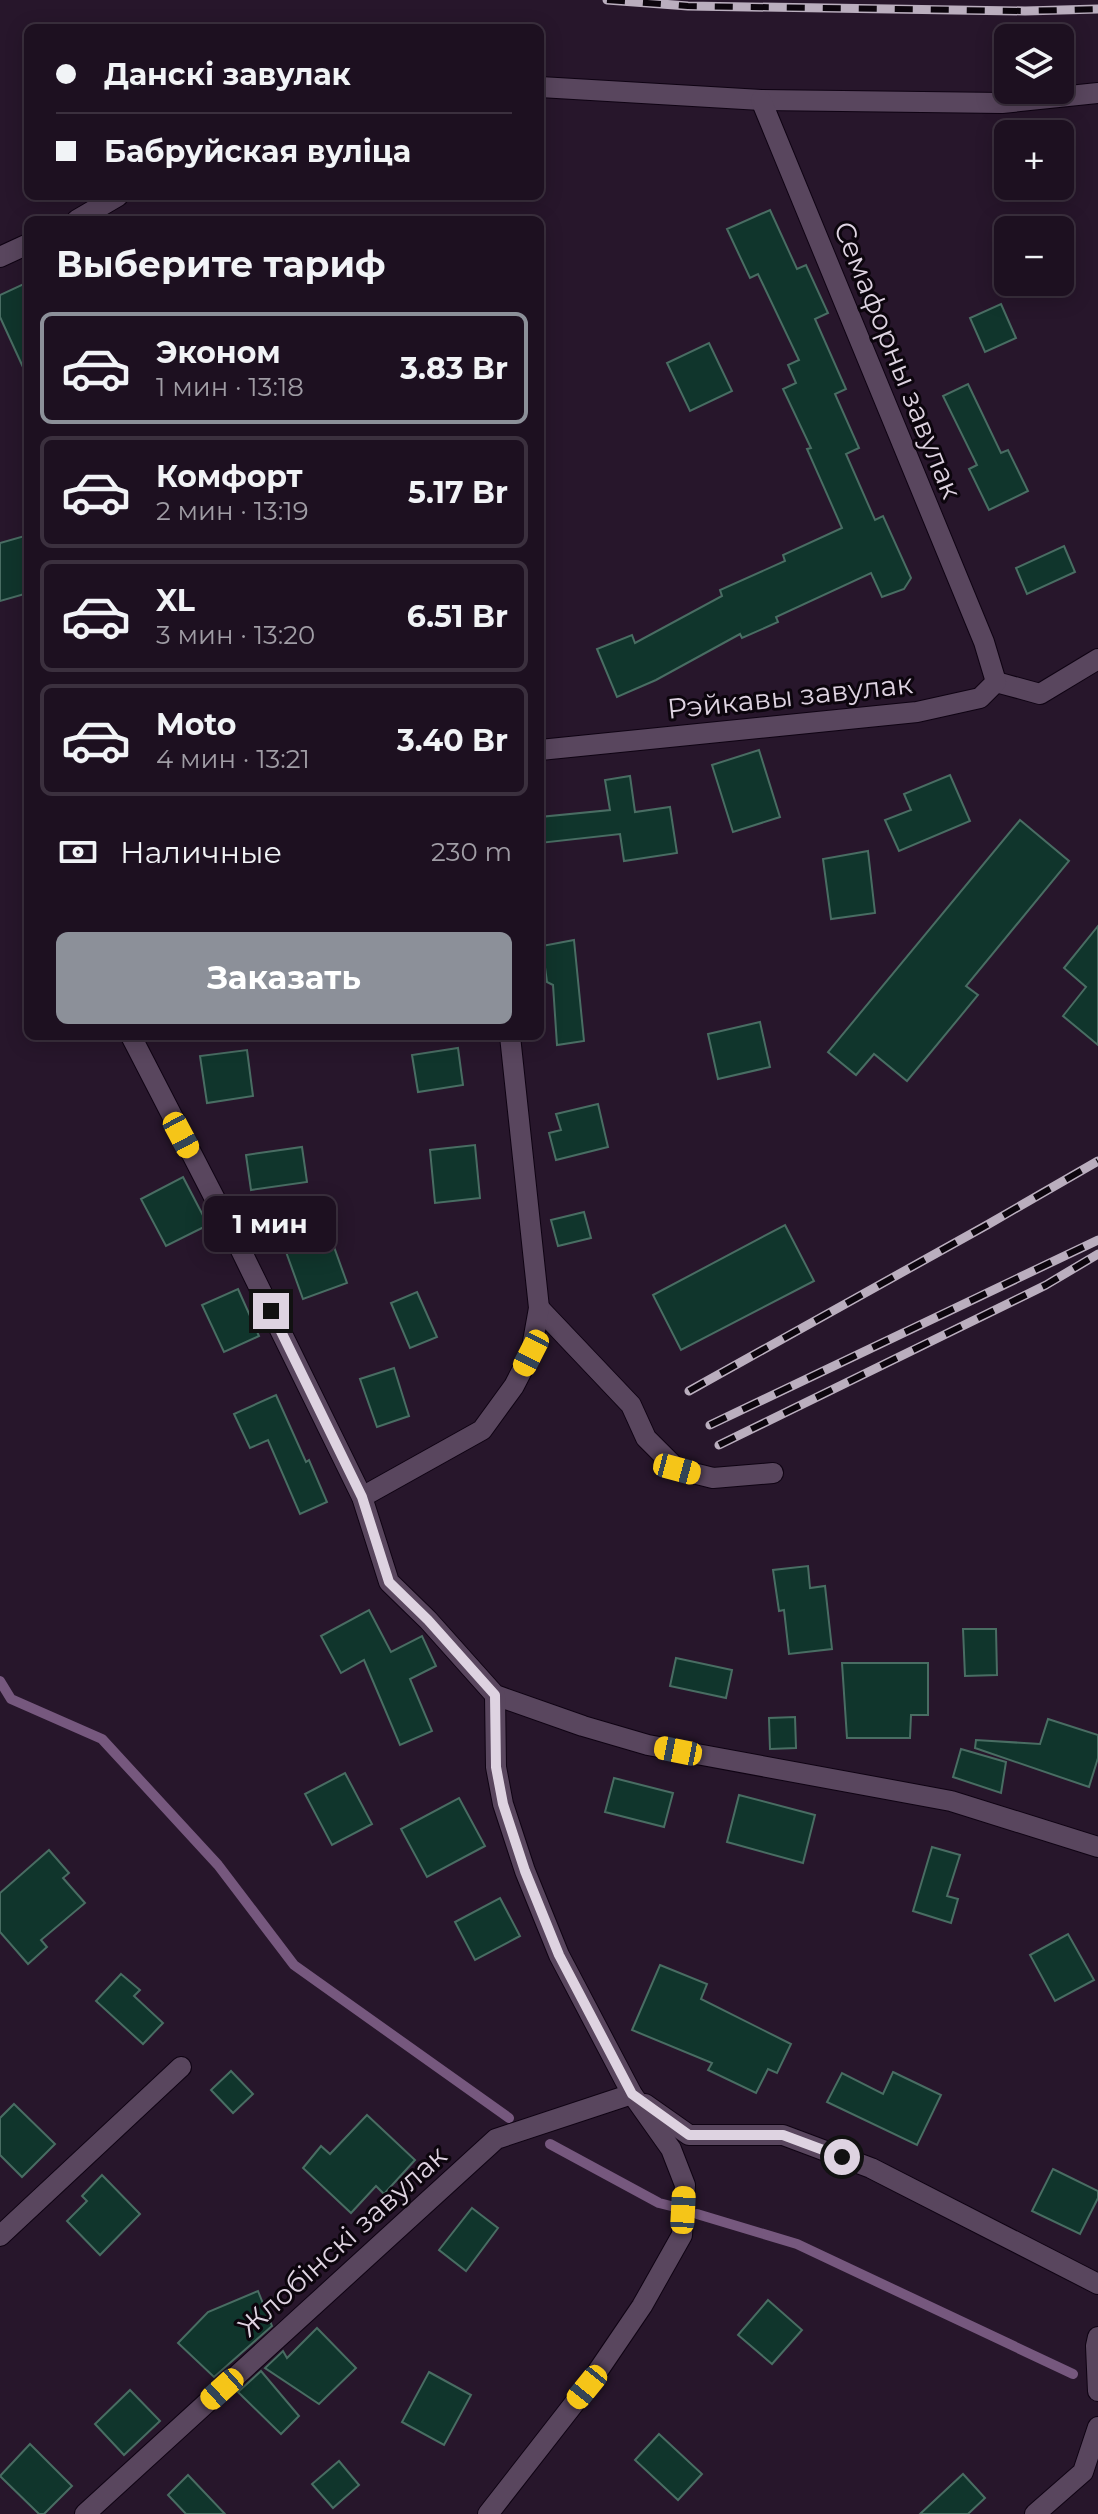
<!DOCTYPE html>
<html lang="ru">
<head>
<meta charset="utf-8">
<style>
	:root { --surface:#1d1020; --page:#251929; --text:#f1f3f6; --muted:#a09da5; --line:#3b303e; --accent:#8c9099 }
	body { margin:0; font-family:Montserrat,sans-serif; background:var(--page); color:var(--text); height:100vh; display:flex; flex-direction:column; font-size:30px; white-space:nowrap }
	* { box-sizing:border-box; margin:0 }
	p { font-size:26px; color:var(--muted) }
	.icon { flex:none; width:44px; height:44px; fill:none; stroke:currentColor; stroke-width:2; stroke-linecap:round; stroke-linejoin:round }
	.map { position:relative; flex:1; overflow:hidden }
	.sheet { position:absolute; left:24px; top:216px; width:520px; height:824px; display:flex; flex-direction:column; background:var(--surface); border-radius:12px; box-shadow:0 4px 20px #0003,0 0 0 2px var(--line) }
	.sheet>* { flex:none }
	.banner { position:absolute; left:24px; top:24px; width:520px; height:176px; border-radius:12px; box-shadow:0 4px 20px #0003,0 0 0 2px var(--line); display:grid; align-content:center; height:176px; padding:0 32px; background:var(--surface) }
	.tools { position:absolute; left:994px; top:24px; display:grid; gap:16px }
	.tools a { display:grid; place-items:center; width:80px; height:80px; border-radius:12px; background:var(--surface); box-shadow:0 4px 20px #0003,0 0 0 2px var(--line); font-size:40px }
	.end { position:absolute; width:36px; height:36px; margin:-18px; border:10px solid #ded3e1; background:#111; box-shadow:0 0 0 4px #111 }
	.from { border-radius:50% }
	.bubble { position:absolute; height:56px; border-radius:12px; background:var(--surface); box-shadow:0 4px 20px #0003,0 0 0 2px var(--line); font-size:26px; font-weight:700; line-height:56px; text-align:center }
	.car { position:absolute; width:24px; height:48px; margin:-24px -12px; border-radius:10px; box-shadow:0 0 6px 2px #0007; background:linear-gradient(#f5c518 24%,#345 0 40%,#f5c518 0 76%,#345 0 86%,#f5c518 0) }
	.banner b { display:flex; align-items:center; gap:28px; height:76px; font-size:30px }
	.banner b+b { border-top:2px solid var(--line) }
	.banner i { width:20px; height:20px; background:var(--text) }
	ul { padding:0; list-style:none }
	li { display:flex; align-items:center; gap:24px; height:112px; margin:0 16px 12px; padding:0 16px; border:4px solid var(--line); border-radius:12px }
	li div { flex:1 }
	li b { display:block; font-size:30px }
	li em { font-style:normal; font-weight:700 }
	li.current { border-color:var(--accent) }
	li>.icon { width:72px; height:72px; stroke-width:1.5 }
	h2 { padding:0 32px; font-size:36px; line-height:96px }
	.pay { display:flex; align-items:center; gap:20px; height:88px; padding:0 32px; font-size:30px }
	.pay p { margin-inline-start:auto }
	.action { display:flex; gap:16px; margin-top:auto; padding:16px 32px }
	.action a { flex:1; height:92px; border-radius:12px; background:var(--accent); color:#fff; font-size:32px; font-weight:700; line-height:92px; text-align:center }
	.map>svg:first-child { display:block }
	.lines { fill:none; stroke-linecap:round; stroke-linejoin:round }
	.stream { stroke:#76587e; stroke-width:10 }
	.building { fill:#10352c; stroke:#496d63; stroke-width:2 }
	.street-casing { stroke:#0f0313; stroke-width:22 }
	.street { stroke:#59465e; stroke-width:20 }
	.rail-casing { stroke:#baaebe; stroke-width:9 }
	.rail { stroke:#0c050d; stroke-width:6; stroke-dasharray:18; stroke-linecap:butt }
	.route { stroke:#ded3e1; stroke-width:10 }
	.labels { text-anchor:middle; stroke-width:6; stroke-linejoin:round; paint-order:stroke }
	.street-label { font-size:28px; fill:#ded3e1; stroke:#0c050d }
</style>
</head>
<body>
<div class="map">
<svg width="1098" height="2514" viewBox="0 0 1098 2514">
	<rect width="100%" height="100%" fill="#27162b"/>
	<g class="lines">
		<g class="stream">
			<path d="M0 1681 11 1699 102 1739 218 1865 294 1965 509 2118"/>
			<path d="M550 2144 659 2203 671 2206"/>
			<path d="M697 2214 797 2244 1073 2374"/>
		</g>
	</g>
	<g class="building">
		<path d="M770 210 797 269 806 265 828 313 815 319 846 389 835 394 859 448 846 454 875 520 883 516 911 578 904 589 882 597 871 573 776 617 778 622 742 638 740 634 656 680 617 697 597 649 632 635 635 643 722 596 720 590 785 561 783 555 842 528 807 449 811 448 783 389 796 383 788 365 799 360 758 274 750 278 727 229Z"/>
		<path d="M28 282V378L0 317V295Z"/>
		<path d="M1001 304 1016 338 985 352 970 318Z"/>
		<path d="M709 343 732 391 690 411 667 363Z"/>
		<path d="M968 384 1001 453 1008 450 1028 491 989 510 969 469 977 465 943 396Z"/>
		<path d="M28 535V593L0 601V543Z"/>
		<path d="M1064 546 1075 572 1027 594 1016 568Z"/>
		<path d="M759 750 780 817 733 832 712 765Z"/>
		<path d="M950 775 970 821 899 851 885 820 911 810 904 794Z"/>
		<path d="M630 776 635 812 670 807 677 853 624 861 620 834 540 843V817L610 810 605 780Z"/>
		<path d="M1020 820 1069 861 966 986 978 995 907 1081 874 1054 856 1075 828 1052Z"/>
		<path d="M868 851 875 913 831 919 823 859Z"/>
		<path d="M1098 926V1045L1063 1016 1086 987 1064 968Z"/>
		<path d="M574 940 584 1041 557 1045 553 985 547 982 542 946Z"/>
		<path d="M760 1022 770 1067 718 1079 708 1034Z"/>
		<path d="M458 1048 463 1085 418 1092 412 1055Z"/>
		<path d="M247 1050 253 1096 207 1103 200 1056Z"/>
		<path d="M598 1104 608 1147 556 1160 549 1133 561 1130 556 1114Z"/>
		<path d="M475 1145 480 1198 435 1203 430 1150Z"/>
		<path d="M302 1147 307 1182 251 1190 246 1155Z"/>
		<path d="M183 1177 208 1225 166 1246 141 1199Z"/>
		<path d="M584 1212 591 1238 558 1246 551 1220Z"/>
		<path d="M785 1225 814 1281 681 1350 653 1295Z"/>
		<path d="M329 1233 347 1283 303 1299 285 1249Z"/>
		<path d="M238 1289 259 1336 224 1352 202 1305Z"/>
		<path d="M417 1292 437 1337 410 1348 391 1303Z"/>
		<path d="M394 1368 409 1416 377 1427 360 1379Z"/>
		<path d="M276 1395 306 1462 309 1460 327 1502 300 1514 268 1440 250 1448 234 1414Z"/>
		<path d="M808 1566 810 1588 825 1586 832 1649 789 1654 784 1610 779 1611 773 1570Z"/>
		<path d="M369 1610 391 1652 422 1636 436 1666 410 1679 432 1731 400 1745 364 1660 341 1673 321 1636Z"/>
		<path d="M963 1629H996L997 1675 965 1676Z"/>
		<path d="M676 1658 732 1670 726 1698 670 1686Z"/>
		<path d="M842 1663H928V1715H911L910 1738H847Z"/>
		<path d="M795 1717 796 1748 770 1749 769 1718Z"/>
		<path d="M1048 1719 1098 1735V1758L1089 1787 975 1748 976 1740 1040 1744Z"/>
		<path d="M961 1749 1006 1762 1001 1793 953 1777Z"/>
		<path d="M345 1773 372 1824 332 1845 305 1794Z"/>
		<path d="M614 1778 673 1793 664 1827 605 1812Z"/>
		<path d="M739 1795 815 1815 803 1863 727 1842Z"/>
		<path d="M459 1798 485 1846 427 1877 401 1829Z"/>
		<path d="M932 1847 960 1855 947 1896 958 1899 951 1923 913 1911Z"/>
		<path d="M49 1850 69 1873 63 1878 85 1903 41 1940 47 1947 28 1964 0 1932V1893Z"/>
		<path d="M500 1898 520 1936 475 1960 455 1922Z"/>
		<path d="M1068 1934 1094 1980 1055 2001 1030 1955Z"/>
		<path d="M660 1965 707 1984 701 1999 791 2044 777 2073 768 2069 756 2093 708 2070 712 2063 632 2030Z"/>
		<path d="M121 1974 140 1990 134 1996 163 2023 143 2044 96 2001Z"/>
		<path d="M231 2071 253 2094 233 2113 211 2090Z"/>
		<path d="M893 2072 941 2095 917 2145 827 2102 842 2073 883 2094Z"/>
		<path d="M14 2104 55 2144 22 2177 0 2155V2118Z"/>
		<path d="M367 2115 415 2160 384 2194 376 2186 351 2213 303 2168 321 2146 330 2154Z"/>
		<path d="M1053 2169 1098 2191V2198L1080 2234 1032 2211Z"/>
		<path d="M102 2175 140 2214 100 2255 67 2221 87 2201 82 2196Z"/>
		<path d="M472 2208 498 2228 466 2271 439 2250Z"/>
		<path d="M258 2291 272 2326 214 2377 178 2343 208 2312Z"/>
		<path d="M768 2300 802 2330 772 2364 738 2335Z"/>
		<path d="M317 2328 356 2368 319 2404 265 2368 283 2351 287 2358Z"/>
		<path d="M261 2371 299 2416 281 2434 238 2392Z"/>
		<path d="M429 2372 471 2395 444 2445 402 2422Z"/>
		<path d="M130 2390 160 2421 124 2455 95 2424Z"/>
		<path d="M659 2434 702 2474 678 2500 635 2460Z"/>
		<path d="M30 2444 72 2486 44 2514H39L0 2476Z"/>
		<path d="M339 2461 359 2485 333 2508 312 2484Z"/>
		<path d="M963 2474 985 2498 968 2514H920Z"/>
		<path d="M188 2475 225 2514H186L168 2495Z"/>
	</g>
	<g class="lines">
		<defs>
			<g id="street">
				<path d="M540 87 761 100 1002 103 1098 93"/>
				<path d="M77 220 118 196"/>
				<path d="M0 257 28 244"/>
				<path d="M996 682 1040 694 1098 659"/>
				<path d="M540 750 917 712 980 698 996 682 984 642 761 100"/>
				<path d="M131 1036 232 1232 362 1497 389 1582 428 1620 495 1695 583 1726 648 1745 951 1801 1098 1847"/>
				<path d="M539 1308 631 1405 646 1438 677 1469 713 1478 773 1473"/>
				<path d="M362 1497 482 1430 514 1386 531 1353 539 1308 510 1036"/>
				<path d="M645 2104 689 2135H783L871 2168 1098 2284"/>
				<path d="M0 2236 181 2067"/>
				<path d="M1098 2337 1096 2346 1098 2391"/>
				<path d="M85 2514 496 2139 632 2094"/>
				<path d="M488 2514 587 2387 642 2306 682 2235 685 2185 671 2149 632 2094 559 1955 525 1871 503 1804 496 1767 495 1695"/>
				<path d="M1035 2514 1083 2472 1098 2427"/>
			</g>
		</defs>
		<use href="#street" class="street-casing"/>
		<use href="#street" class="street"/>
		<defs>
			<g id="rail">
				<path d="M607 0 688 6 1025 11 1098 9"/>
				<path d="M689 1391 987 1225 1098 1161"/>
				<path d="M710 1425 1098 1240"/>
				<path d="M719 1445 1046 1285 1098 1254"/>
			</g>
		</defs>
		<use href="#rail" class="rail-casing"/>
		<use href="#rail" class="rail"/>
	</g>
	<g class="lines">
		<path class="route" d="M271 1311 362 1497 389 1582 428 1620 495 1695 496 1767 503 1804 525 1871 559 1955 632 2094 689 2135H783L842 2157"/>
	</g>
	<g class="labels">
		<g class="street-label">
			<text transform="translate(898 360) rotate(68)" y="10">Семафорны завулак</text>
			<text transform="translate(790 696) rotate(-6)" y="10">Рэйкавы завулак</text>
			<text transform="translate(342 2241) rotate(-42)" y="10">Жлобінскі завулак</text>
		</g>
	</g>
</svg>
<div class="tools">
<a><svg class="icon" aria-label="layers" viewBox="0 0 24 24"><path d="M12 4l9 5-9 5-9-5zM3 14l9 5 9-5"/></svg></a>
<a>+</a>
<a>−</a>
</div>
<i class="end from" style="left:842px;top:2157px"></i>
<i class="end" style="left:271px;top:1311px"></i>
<div class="bubble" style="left:204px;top:1196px;width:132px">1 мин</div>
<i class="car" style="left:181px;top:1135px;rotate:152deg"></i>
<i class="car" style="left:531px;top:1353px;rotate:207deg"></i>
<i class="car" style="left:677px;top:1469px;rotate:105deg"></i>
<i class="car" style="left:678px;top:1751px;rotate:281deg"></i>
<i class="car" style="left:683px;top:2210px;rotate:3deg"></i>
<i class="car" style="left:587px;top:2387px;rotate:219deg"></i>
<i class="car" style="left:222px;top:2389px;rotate:228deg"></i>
<div class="banner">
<b><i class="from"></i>Данскі завулак</b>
<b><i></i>Бабруйская вуліца</b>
</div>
<section class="sheet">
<h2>Выберите тариф</h2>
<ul>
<li class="current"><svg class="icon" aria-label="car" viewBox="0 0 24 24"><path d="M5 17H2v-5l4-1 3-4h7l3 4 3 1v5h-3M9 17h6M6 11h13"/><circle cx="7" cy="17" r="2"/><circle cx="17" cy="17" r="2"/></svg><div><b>Эконом</b><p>1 мин · 13:18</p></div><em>3.83 Br</em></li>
<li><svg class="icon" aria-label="car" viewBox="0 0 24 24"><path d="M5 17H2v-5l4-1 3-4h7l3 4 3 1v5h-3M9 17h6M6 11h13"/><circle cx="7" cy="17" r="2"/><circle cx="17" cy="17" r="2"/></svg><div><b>Комфорт</b><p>2 мин · 13:19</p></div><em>5.17 Br</em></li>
<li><svg class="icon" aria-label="car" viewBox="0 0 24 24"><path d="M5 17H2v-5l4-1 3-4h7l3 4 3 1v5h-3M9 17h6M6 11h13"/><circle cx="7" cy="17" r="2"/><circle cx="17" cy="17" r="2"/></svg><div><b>XL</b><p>3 мин · 13:20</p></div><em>6.51 Br</em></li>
<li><svg class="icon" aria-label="car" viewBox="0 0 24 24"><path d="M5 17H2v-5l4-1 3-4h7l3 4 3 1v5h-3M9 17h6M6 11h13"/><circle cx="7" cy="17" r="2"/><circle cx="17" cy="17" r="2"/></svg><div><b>Moto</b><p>4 мин · 13:21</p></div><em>3.40 Br</em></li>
</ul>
<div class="pay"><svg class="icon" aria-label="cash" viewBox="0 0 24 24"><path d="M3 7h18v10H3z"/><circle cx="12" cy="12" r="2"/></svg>Наличные<p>230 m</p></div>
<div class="action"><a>Заказать</a></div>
</section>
</div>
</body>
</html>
